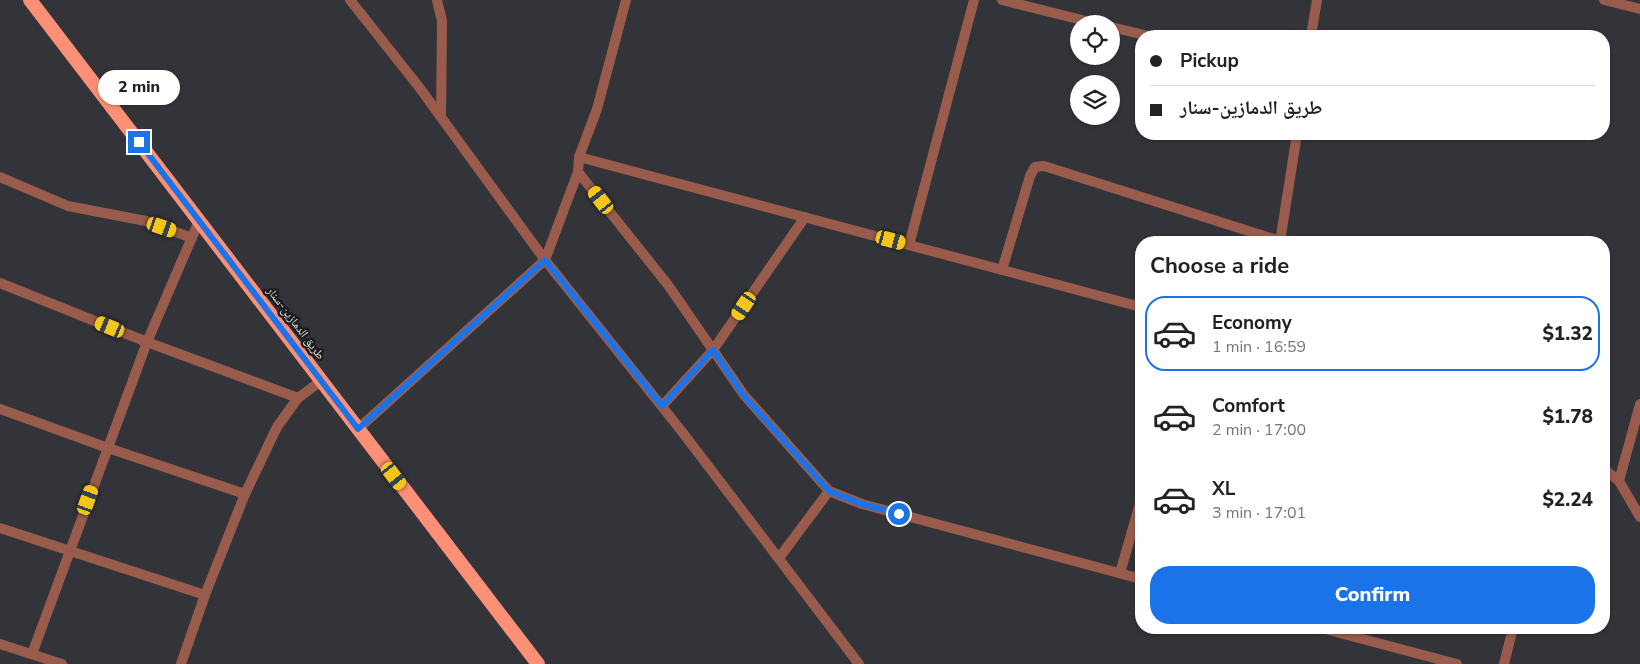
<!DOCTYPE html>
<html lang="en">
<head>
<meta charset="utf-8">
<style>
	:root { --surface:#fff; --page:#f6f6f6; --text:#222; --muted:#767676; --line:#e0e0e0; --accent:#1a73e8 }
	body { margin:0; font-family:"Nunito Sans","Noto Naskh Arabic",sans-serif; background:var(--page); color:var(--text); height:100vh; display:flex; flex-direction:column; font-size:19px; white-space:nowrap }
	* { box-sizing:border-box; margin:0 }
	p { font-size:16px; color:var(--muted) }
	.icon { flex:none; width:28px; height:28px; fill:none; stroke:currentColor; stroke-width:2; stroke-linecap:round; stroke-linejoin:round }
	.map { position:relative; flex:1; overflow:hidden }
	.sheet { position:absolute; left:1135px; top:236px; width:475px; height:398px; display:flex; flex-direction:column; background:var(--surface); border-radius:20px; box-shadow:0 1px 4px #0004 }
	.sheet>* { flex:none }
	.guide { position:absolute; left:1135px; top:30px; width:475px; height:110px; border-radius:20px; box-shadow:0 1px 4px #0004; display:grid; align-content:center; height:110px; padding:0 15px; background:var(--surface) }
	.buttons { position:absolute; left:1070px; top:15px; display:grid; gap:10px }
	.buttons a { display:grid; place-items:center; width:50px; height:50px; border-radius:50%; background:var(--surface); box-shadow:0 1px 4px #0004; font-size:25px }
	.end { position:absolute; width:22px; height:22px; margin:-11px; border:6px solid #1a73e8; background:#fff; box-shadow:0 0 0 2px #fff }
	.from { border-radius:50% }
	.bubble { position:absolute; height:35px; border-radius:18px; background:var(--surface); box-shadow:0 1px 4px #0004; font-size:16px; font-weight:800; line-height:35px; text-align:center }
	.car { position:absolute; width:15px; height:30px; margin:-15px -8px; border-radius:6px; box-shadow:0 0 4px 1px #0007; background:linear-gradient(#f5c518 24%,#345 0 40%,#f5c518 0 76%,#345 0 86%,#f5c518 0) }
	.guide b { display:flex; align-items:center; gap:18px; height:48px; font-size:19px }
	.guide b+b { border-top:1px solid var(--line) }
	.guide i { width:12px; height:12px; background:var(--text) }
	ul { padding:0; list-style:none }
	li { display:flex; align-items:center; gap:15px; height:75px; margin:0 10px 8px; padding:0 5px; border:2px solid transparent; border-radius:20px }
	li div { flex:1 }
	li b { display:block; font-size:19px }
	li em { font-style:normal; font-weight:800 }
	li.on { border-color:var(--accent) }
	li>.icon { width:45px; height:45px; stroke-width:1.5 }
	h2 { padding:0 15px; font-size:22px; line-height:60px }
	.button { display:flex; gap:10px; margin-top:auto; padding:10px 15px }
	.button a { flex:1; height:58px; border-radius:20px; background:var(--accent); color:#fff; font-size:20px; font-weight:800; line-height:58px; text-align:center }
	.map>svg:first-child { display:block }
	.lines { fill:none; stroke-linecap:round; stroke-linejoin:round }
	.minor { stroke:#995c4c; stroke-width:10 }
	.trunk { stroke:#fc9076; stroke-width:14 }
	.route { stroke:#1a73e8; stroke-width:6 }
	.labels { text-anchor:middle; stroke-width:5; stroke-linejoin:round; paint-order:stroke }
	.street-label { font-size:12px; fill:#dfe0e3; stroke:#1c1c1e }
</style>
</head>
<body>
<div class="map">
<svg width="1640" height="664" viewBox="0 0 1640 664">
	<rect width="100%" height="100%" fill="#333439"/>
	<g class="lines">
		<g class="minor">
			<path d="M350 0 419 87 545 260 683 433 859 664"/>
			<path d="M437 0 442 21 441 117"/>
			<path d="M1002 0 1098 24"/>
			<path d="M1604 0 1640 9"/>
			<path d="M1111 27 1149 36"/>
			<path d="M1311 36 1317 0"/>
			<path d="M579 157 1141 307"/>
			<path d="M578 172 668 285 744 395 829 491 862 504 1141 579"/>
			<path d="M0 177 68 206 146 221 192 238"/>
			<path d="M1280 242 1297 134"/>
			<path d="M909 245 974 0"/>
			<path d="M1002 270 1030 176 1035 167 1044 166 1280 241"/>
			<path d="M0 283 147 342 298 398"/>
			<path d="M662 406 713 350 805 217"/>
			<path d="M0 409 108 448 245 494"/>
			<path d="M358 429 545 260 578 172 579 157 597 109 626 0"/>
			<path d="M1604 469 1619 481 1640 517"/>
			<path d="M1619 481 1640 404"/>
			<path d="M0 528 205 595"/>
			<path d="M779 558 829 491"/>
			<path d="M1120 573 1141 500"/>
			<path d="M1321 628 1457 664"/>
			<path d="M0 644 62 664"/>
			<path d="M32 654 147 342 199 221"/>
			<path d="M181 664 205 595 245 494 277 427 298 398 321 381"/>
			<path d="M1504 664 1513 628"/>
		</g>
		<path class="trunk" d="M30 0 538 664"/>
	</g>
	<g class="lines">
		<path class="route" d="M139 142 358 429 545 260 662 406 713 350 744 396 829 491 862 504 899 514"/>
	</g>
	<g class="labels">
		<g class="street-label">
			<text transform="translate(296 323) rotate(53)" y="4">طريق الدمازين-سنار</text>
		</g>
	</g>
</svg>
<div class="buttons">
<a><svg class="icon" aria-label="locate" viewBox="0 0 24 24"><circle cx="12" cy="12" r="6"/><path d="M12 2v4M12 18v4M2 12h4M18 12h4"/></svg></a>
<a><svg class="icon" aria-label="layers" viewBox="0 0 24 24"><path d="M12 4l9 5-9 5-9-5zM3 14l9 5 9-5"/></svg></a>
</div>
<i class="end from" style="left:899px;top:514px"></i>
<i class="end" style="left:139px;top:142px"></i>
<div class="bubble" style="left:98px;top:70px;width:82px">2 min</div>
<i class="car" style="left:601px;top:200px;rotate:322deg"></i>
<i class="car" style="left:162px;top:227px;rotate:109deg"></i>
<i class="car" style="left:891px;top:240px;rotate:105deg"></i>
<i class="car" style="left:744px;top:306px;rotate:214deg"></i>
<i class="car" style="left:110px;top:327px;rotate:292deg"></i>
<i class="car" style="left:394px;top:476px;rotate:143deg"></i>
<i class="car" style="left:88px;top:500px;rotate:20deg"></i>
<div class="guide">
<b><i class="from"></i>Pickup</b>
<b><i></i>طريق الدمازين-سنار</b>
</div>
<section class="sheet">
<h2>Choose a ride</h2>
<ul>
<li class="on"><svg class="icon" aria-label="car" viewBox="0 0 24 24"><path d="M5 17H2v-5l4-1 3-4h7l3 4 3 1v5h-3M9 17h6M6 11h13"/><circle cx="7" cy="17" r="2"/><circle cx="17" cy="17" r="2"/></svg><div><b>Economy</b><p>1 min · 16:59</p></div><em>$1.32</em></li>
<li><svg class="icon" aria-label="car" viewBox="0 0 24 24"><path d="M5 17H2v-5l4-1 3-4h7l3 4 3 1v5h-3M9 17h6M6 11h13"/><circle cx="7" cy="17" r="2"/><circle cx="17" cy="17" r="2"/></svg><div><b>Comfort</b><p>2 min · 17:00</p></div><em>$1.78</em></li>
<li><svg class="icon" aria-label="car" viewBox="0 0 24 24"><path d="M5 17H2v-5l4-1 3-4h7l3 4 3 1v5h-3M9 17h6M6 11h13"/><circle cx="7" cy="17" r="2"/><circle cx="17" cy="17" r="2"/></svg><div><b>XL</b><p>3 min · 17:01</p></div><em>$2.24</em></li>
</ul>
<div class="button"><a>Confirm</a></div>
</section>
</div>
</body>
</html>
